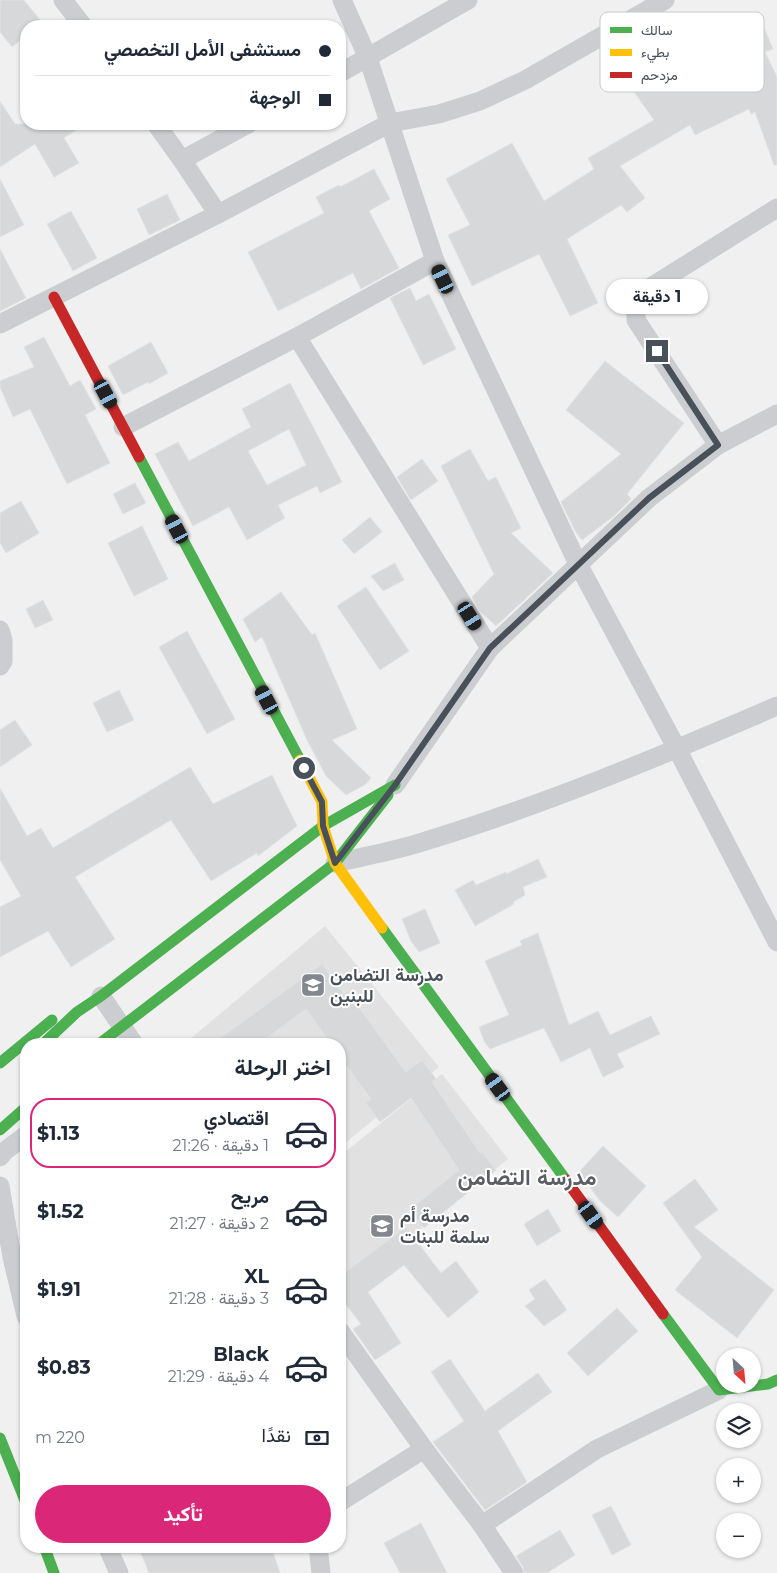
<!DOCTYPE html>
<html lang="ar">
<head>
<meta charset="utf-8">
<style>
	:root { --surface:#fff; --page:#f6f6f7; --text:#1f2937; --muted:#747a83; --line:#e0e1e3; --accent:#db2777 }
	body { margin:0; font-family:Montserrat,Vazirmatn,sans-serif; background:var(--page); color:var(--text); direction:rtl; height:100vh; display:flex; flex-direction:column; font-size:19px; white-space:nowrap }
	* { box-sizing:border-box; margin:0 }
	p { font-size:16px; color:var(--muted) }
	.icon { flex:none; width:28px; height:28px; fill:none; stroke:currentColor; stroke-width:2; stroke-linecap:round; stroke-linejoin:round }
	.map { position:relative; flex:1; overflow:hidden; direction:ltr }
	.sheet { position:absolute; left:20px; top:1038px; width:326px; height:515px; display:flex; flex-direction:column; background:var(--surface); border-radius:20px; box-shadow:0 1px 4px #0004; direction:rtl }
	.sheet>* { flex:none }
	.banner { position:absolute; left:20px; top:20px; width:326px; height:110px; border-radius:20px; box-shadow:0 1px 4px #0004; direction:rtl; display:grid; align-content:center; height:110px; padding:0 15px; background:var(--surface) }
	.needle { width:32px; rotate:154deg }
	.buttons { position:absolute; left:716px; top:1348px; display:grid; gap:10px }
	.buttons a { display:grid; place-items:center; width:45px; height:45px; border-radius:50%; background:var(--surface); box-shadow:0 1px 4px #0004; font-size:25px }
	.end { position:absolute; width:22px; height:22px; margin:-11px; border:6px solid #48505a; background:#fff; box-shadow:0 0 0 2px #fff }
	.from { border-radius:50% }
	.bubble { position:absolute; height:35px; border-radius:18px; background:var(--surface); box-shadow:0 1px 4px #0004; font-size:16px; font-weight:700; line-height:35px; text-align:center; direction:rtl }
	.car { position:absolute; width:15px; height:30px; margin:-15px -8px; border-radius:6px; box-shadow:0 0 4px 1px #0007; background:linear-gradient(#222 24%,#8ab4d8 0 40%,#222 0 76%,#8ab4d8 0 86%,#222 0) }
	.banner b { display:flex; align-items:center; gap:18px; height:48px; font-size:19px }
	.banner b+b { border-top:1px solid var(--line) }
	.banner i { width:12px; height:12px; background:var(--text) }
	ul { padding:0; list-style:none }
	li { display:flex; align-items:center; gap:15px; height:70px; margin:0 10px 8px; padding:0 5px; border:2px solid transparent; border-radius:20px }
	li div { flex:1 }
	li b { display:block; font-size:19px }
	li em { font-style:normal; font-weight:700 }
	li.current { border-color:var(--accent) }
	li>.icon { width:45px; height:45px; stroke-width:1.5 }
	h2 { padding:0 15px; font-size:22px; line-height:60px }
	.pay { display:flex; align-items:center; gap:12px; height:55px; padding:0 15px; font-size:19px }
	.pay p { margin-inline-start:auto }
	.primary-button { display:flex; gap:10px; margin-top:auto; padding:10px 15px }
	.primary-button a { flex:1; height:58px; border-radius:30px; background:var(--accent); color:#fff; font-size:20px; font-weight:700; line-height:58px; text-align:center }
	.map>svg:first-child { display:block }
	.education { fill:#e2e1e1 }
	.building { fill:#d7d8da; stroke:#e1e2e3; fill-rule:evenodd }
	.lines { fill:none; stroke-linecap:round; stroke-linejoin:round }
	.street { stroke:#cbcdd0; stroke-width:19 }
	.fast { stroke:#4caf50; stroke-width:11 }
	.slow { stroke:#ffc107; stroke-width:11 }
	.jam { stroke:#c62828; stroke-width:11 }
	.route { stroke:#48505a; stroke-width:6 }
	.labels { text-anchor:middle; stroke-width:4; stroke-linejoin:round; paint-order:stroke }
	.poi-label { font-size:18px; font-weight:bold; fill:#48505a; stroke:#fff; text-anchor:start }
	.district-label { font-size:22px; font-weight:bold; fill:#5c5e63; stroke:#fff }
	.key { fill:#fff; stroke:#c8cace; stroke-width:1 }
	.key-label { font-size:14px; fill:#48505a }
</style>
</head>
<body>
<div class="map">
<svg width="777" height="1573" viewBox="0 0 777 1573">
	<rect width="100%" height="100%" fill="#f0f0f0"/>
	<g class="education">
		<path d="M325 926 439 1067 340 1147V1044H184Z"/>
		<path d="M442 1074 508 1159 340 1293V1156Z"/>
	</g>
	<g class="building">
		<path d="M0 0H24L45 26H26V36L12 47 0 32Z"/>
		<path d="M759 15 773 49 765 52 777 77V165H774L755 112 751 114 749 109 695 135 690 125 620 166 645 198 627 212 621 205 567 239 598 303 570 316 539 254 472 286 448 235 470 225 446 179 512 143 544 201 594 169 588 158 654 120 620 72 652 50 654 53 679 41 682 46Z"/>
		<path d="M0 101 15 124H85L64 138 79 163 54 177 35 144 0 167Z"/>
		<path d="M374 169 390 199 369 211 399 268 361 289 353 273 278 311 248 252 324 213 316 197 339 185 340 187Z"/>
		<path d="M0 179 24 225 0 237Z"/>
		<path d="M167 194 180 220 149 235 137 209Z"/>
		<path d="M71 211 97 258 73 271 47 224Z"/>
		<path d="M0 249 26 298 0 311Z"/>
		<path d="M410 288 416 301 429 294 456 349 423 365 390 298Z"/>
		<path d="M44 337 70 386 80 380 96 409 85 415 110 463 67 484 30 409 13 417 0 387V381L34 367 24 347Z"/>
		<path d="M151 342 168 373 149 384 148 382 123 395 108 366Z"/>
		<path d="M605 361 684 423 627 494 631 499 614 516 582 540 575 531 561 502 621 454 566 410Z"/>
		<path d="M290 383 342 482 320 493 317 486 278 505 285 518 247 540 229 507 193 526 155 454 178 442 189 461 251 427 242 409ZM289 429 306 465 267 485 248 451Z"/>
		<path d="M470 449 488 481 496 477 521 528 511 533 553 573 496 626 480 611 472 597 494 574 441 466Z"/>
		<path d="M422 459 438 481 411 500 397 477Z"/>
		<path d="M135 483 146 503 123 514 113 494Z"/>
		<path d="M21 501 39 533 6 553 0 543V513Z"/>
		<path d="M370 517 382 532 354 554 342 540Z"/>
		<path d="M142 526 168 579 134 596 108 543Z"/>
		<path d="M395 563 404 580 383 591 371 576Z"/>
		<path d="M366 587 409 651 380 670 337 606Z"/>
		<path d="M281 592 312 635 315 633 357 729 332 740 371 778 366 784 346 795 326 776 308 742 262 637 255 642 243 619Z"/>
		<path d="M43 600 53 620 35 628 26 609Z"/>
		<path d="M187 631 235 719 207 734 159 647Z"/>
		<path d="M119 690 134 720 107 732 93 703Z"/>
		<path d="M15 720 32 745 0 767V730Z"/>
		<path d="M190 767 213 804 272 775 297 826 258 856 257 853 211 881 171 820 75 877 115 939 71 967 48 931 0 957V907L21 896 0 860V788L27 836 41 828 53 848Z"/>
		<path d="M538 859 547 877 523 887 525 895 517 900 513 902 514 904 475 926 455 890 473 880 476 885 506 872V874Z"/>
		<path d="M425 909 440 943 419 952 411 941 402 919Z"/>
		<path d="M538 933 569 1025 598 1011 610 1035 651 1016 660 1034 617 1054 624 1067 603 1077 590 1048 561 1062 544 1028 490 1049 484 1041 479 1027 509 1015 485 961 522 945 520 941Z"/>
		<path d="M322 964 346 997 350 995 406 1072 422 1060 436 1079 432 1082 480 1153 482 1152 496 1170 424 1228 409 1210 459 1170 411 1098 380 1122 366 1103 371 1099 340 1057V1044H331L306 1009 259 1044H212Z"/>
		<path d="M603 1146 646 1186 618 1217 600 1201 579 1172Z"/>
		<path d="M695 1179 718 1210 694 1227 774 1290 737 1338 675 1290 702 1257 663 1203Z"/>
		<path d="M548 1209 561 1231 537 1246 524 1224Z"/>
		<path d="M406 1227 441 1273 456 1261 479 1292 448 1318 404 1265 368 1292 401 1343 375 1360 353 1329 361 1324 340 1297V1276Z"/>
		<path d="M545 1279 567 1310 544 1326 525 1306 535 1299 529 1290Z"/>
		<path d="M617 1308 638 1331 588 1376 567 1353Z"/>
		<path d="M450 1359 485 1411 538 1373 552 1392 498 1431 527 1482 485 1510 433 1442 464 1421 431 1372Z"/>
		<path d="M611 1506 631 1545 612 1555 592 1515Z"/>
		<path d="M421 1523 447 1573H400L384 1543Z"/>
		<path d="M560 1530 575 1555 547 1573H525L523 1567 516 1556Z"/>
		<path d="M151 1546H271L280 1573H149L140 1551Z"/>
	</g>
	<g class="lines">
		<g class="street">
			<path d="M63 0 83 26"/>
			<path d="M342 0 368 58 435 261 578 564 677 749 777 942"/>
			<path d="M340 73 468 0"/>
			<path d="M156 124 182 160 218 214"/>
			<path d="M182 160 248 124"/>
			<path d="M0 324 218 214 390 123 439 114 480 101 525 80 665 0"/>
			<path d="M297 337 490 648"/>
			<path d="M123 427 297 337 435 261"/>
			<path d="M718 445 636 320V303L646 290 777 208"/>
			<path d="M0 630 3 640V661L0 666"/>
			<path d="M395 785 490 648 649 498 718 445 777 414"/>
			<path d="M335 863C362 857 389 852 416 844 539 807 659 757 777 706"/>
			<path d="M101 996 134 1044"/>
			<path d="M0 1157 5 1151 26 1135"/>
			<path d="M0 1186 12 1257 26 1316"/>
			<path d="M340 1331 424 1449 482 1525 514 1573"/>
			<path d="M340 1502 424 1449"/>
			<path d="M482 1525 597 1449 719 1390"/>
			<path d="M107 1546 119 1573"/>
			<path d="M318 1546 321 1573"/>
		</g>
		<g class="fast">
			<path d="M139 457 300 760"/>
			<path d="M382 928 566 1180"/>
			<path d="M43 1044 77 1012 101 996 323 826 395 785"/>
			<path d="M99 1044 335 863 388 795"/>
			<path d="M0 1063 52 1020"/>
			<path d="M0 1130 26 1107"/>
			<path d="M663 1314 719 1390 768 1384 777 1380"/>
			<path d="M0 1438 26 1503"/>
			<path d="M44 1546 54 1573"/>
		</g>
		<path class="slow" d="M300 760 322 802 323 826 335 863 382 928"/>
		<g class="jam">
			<path d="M54 297 139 457"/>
			<path d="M566 1180 663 1314"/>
		</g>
	</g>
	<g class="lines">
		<path class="route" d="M304 768 322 802 323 826 335 863 395 785 490 648 649 498 718 445 657 351"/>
	</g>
	<defs>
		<symbol id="school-square" viewBox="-11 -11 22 22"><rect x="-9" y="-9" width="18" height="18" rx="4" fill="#83888e" stroke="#fff"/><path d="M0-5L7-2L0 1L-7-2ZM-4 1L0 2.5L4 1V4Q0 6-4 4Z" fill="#fff"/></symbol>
	</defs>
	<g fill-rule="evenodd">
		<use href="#school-square" x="299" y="971" width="28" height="28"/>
		<use href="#school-square" x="368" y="1212" width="28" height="28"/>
	</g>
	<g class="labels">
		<g class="poi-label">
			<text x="330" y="981">مدرسة التضامن<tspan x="330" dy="21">للبنين</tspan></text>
			<text x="400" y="1222">مدرسة أم<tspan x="400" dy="21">سلمة للبنات</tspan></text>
		</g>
		<g class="district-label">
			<text x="527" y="1185">مدرسة التضامن</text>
		</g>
	</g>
	<rect x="600" y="12" width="164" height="80" rx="8" class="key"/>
	<rect x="610" y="27" width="22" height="6" fill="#4caf50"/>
	<rect x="610" y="49" width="22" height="7" fill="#ffc107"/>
	<rect x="610" y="72" width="22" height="6" fill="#c62828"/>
	<g class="key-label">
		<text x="641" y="35">سالك</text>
		<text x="641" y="57">بطيء</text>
		<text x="641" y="80">مزدحم</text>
	</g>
</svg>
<div class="buttons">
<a><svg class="needle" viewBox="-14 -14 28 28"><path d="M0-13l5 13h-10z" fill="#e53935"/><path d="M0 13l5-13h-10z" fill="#747a83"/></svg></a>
<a><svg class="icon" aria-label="layers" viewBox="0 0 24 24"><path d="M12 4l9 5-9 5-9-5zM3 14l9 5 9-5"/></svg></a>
<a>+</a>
<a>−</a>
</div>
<i class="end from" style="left:304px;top:768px"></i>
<i class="end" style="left:657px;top:351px"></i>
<div class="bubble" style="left:606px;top:279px;width:102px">1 دقيقة</div>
<i class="car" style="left:443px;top:279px;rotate:335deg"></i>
<i class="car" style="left:106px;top:394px;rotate:152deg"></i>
<i class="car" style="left:177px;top:529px;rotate:332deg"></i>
<i class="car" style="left:470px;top:616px;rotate:148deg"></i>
<i class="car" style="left:267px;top:700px;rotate:332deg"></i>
<i class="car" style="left:498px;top:1087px;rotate:324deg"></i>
<i class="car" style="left:591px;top:1215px;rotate:144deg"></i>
<div class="banner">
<b><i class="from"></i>مستشفى الأمل التخصصي</b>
<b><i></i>الوجهة</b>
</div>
<section class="sheet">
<h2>اختر الرحلة</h2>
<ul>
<li class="current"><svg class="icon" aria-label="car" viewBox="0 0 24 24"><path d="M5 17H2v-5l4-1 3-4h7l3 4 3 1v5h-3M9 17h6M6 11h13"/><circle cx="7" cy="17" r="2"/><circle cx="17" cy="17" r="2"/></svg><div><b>اقتصادي</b><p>1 دقيقة · 21:26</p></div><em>$1.13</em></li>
<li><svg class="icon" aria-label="car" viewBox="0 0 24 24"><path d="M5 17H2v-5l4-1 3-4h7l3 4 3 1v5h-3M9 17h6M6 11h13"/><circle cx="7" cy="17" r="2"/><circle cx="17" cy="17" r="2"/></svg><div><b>مريح</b><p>2 دقيقة · 21:27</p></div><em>$1.52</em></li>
<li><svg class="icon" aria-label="car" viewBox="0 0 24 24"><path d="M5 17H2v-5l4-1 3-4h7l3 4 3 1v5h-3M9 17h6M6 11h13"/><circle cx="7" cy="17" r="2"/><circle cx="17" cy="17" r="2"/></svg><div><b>XL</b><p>3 دقيقة · 21:28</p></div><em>$1.91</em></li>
<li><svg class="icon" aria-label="car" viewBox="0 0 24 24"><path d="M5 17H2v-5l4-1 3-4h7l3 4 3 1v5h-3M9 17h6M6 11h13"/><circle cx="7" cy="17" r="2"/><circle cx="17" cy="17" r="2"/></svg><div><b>Black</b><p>4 دقيقة · 21:29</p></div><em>$0.83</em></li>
</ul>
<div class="pay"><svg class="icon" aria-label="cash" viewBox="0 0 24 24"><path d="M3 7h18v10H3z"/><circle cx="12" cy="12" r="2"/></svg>نقدًا<p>220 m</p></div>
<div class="primary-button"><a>تأكيد</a></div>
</section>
</div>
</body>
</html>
